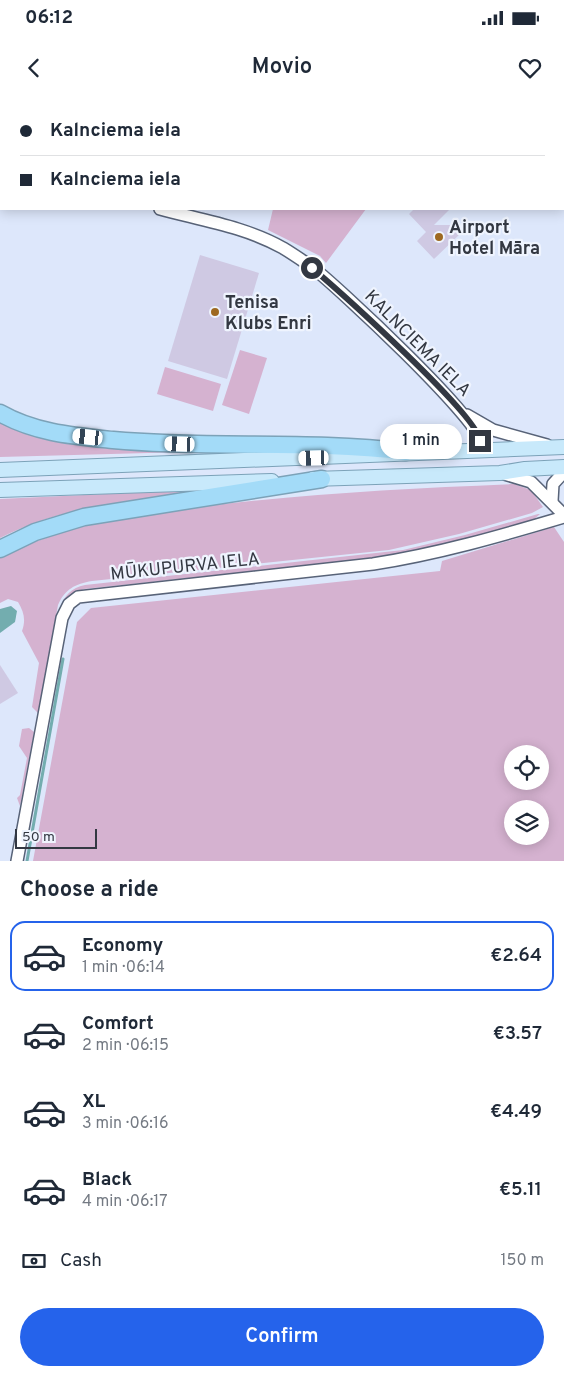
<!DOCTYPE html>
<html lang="en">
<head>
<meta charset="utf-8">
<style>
	:root { --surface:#fff; --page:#f2f2f3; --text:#1f2937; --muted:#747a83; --line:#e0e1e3; --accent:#2563eb }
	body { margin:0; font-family:Overpass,sans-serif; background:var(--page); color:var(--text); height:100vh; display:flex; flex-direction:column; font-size:19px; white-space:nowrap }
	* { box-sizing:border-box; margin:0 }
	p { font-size:16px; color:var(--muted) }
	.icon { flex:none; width:28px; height:28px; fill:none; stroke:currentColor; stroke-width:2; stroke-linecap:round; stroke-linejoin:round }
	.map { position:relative; height:761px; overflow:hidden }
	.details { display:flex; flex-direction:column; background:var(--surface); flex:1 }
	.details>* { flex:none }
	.hud { position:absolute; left:0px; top:0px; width:565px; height:110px; box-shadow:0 2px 12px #0003; display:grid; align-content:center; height:110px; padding:0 20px; background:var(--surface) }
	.fabs { position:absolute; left:504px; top:645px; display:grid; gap:10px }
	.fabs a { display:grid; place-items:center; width:45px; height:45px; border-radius:50%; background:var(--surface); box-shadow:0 2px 12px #0003; font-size:25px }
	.scale { position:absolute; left:15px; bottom:12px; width:82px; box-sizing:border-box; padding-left:5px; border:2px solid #333842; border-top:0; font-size:14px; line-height:18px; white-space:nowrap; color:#333842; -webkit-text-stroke:4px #eff4fe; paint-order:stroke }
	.end { position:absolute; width:22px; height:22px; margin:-11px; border:6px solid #333842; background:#fff; box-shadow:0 0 0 2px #fff }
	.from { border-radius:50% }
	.bubble { position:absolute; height:35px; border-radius:18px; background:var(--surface); box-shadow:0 2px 12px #0003; font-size:16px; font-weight:600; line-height:35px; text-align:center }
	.car { position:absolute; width:15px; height:30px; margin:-15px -8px; border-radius:6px; box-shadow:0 0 4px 1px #0007; background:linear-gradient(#fff 24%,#345 0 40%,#fff 0 76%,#345 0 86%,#fff 0) }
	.hud b { display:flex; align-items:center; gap:18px; height:48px; font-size:19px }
	.hud b+b { border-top:1px solid var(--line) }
	.hud i { width:12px; height:12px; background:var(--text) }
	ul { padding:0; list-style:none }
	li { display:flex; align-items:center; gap:15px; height:70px; margin:0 10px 8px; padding:0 10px; border:2px solid transparent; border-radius:15px }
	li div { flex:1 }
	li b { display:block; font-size:19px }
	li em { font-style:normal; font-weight:600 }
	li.selected { border-color:var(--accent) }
	li>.icon { width:45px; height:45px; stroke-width:1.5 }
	h2 { padding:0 20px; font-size:22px; line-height:60px }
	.pay { display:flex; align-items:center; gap:12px; height:55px; padding:0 20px; font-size:19px }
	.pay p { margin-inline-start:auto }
	.primary-button { display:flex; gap:10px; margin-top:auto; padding:10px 20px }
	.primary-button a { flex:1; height:58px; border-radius:30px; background:var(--accent); color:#fff; font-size:20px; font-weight:600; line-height:58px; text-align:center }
	.status { display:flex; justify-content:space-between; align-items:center; height:35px; padding:0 25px; background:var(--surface); direction:ltr }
	.status svg { height:14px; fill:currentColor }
	header { display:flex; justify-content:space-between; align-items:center; height:65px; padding:0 20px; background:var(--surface); font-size:22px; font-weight:600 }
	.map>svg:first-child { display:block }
	.green { fill:#d5b2d0; fill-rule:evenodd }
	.water { fill:#73adaf }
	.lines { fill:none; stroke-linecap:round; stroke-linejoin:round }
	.stream { stroke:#73adaf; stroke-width:3 }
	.building { fill:#cfc9e3 }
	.minor-casing { stroke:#586378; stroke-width:14 }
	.major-casing { stroke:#7ca2b8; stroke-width:16 }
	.highway-casing { stroke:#7ca2b8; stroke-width:19 }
	.minor { stroke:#fff; stroke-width:11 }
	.major { stroke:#c8e9fb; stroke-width:14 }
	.highway { stroke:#a3dbf8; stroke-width:16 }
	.route { stroke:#333842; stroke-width:6 }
	.poi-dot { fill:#9e6921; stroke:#eff4fe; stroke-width:2 }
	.labels { text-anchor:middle; stroke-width:4.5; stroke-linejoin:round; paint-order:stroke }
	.poi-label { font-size:18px; font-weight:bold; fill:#333842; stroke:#eff4fe; text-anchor:start }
	.street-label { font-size:18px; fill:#333842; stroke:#eff4fe }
</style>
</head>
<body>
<div class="status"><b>06:12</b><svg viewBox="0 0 49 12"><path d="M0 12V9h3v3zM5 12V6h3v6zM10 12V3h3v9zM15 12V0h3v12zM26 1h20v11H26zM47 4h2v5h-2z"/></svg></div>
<header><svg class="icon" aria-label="back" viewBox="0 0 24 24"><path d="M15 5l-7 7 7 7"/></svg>Movio<svg class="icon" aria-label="heart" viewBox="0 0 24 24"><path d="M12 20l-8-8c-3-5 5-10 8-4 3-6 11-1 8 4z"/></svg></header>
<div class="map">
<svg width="564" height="761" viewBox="0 0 564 761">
	<rect width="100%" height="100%" fill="#dde7fb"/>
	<g class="green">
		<path d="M273 109H366L326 163 320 156 268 130Z"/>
		<path d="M240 250 267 258 249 314 222 305Z"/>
		<path d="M165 267 221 284 213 311 157 294Z"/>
		<path d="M0 321 185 352 0 357Z"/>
		<path d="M514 384 531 390 543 407 532 413 459 434 389 450 92 481C75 484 65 489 58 505L38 613 32 607 39 563 22 531C26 520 24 512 18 502L8 499 0 503V458C73 420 143 413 223 404 320 393 416 388 514 384Z"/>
		<path d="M189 390 192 394C125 401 61 407 0 438V399Z"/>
		<path d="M538 414H540L532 421 468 440 380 458 84 489 70 495 60 508C65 495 71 488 85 485L403 450 465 435Z"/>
		<path d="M554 427 564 442V761H33L77 522 91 508 440 471 442 461ZM512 654H540V681H512ZM512 709H540V736H512Z"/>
		<path d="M29 628 34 632 20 706 17 698 20 695 27 658 19 646 22 629Z"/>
	</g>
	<path class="water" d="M11 506 17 511 15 522 0 533V509Z"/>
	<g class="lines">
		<path class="stream" d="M27 761 63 559"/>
	</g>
	<g class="building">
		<path d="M414 109H450L434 125H453L461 133 434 159 417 141 426 132 409 114Z"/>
		<path d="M200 155 259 173 227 279 168 261Z"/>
		<path d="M0 565 18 593 0 604Z"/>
	</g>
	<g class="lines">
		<defs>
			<g id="minor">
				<path d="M0 42 1 43"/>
				<path d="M160 109C201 120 246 127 283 148 293 154 303 161 312 167 337 186 479 319 480 341L471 350"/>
				<path d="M467 315 493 330 547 345"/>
				<path d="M501 373 531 382 564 415"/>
				<path d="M552 401 553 384 564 372"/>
				<path d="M17 761 62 518 69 504 78 497 373 464C438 454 500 436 564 417"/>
			</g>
			<g id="major">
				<path d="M0 370 564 347"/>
				<path d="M313 379 500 373 525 369 564 367"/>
				<path d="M0 390 272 381"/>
			</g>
			<g id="highway">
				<path d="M0 313C35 333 74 336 113 340 211 349 309 340 406 352"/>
				<path d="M0 449 35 432 84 417 322 379"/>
			</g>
		</defs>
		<use href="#minor" class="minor-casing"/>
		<use href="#major" class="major-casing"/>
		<use href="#highway" class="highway-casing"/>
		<use href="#minor" class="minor"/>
		<use href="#major" class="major"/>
		<use href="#highway" class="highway"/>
	</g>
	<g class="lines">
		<path class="route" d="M312 168C338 190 479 316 480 341"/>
	</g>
	<g class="poi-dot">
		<circle cx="439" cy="137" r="5"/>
		<circle cx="215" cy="212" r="5"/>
	</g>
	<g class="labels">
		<g class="poi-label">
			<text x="449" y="133">Airport<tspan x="449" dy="21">Hotel Māra</tspan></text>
			<text x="225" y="208">Tenisa<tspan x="225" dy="21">Klubs Enri</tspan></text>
		</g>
		<g class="street-label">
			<text transform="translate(418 243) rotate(45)" y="6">KALNCIEMA IELA</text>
			<text transform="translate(185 466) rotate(-6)" y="6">MŪKUPURVA IELA</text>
		</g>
	</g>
</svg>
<div class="fabs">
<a><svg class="icon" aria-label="locate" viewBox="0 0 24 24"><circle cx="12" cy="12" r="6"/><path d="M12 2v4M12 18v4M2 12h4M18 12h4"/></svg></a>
<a><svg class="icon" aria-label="layers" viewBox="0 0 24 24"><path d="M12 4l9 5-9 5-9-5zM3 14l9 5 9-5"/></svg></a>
</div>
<div class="scale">50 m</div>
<i class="end from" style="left:312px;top:168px"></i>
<i class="end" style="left:480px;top:341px"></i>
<div class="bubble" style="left:380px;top:324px;width:82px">1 min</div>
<i class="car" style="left:88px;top:337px;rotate:276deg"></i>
<i class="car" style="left:180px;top:344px;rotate:272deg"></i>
<i class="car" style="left:314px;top:358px;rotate:268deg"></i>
<div class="hud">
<b><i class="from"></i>Kalnciema iela</b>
<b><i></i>Kalnciema iela</b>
</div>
</div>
<section class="details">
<h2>Choose a ride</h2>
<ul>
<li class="selected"><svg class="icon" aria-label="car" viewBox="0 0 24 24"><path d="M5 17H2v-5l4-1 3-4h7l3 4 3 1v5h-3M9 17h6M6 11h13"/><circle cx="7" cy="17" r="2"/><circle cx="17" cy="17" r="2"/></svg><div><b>Economy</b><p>1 min · 06:14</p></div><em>€2.64</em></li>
<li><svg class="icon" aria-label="car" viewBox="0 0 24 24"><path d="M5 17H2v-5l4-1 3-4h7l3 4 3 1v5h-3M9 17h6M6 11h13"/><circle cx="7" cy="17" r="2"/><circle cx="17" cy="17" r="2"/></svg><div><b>Comfort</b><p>2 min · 06:15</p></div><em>€3.57</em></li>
<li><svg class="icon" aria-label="car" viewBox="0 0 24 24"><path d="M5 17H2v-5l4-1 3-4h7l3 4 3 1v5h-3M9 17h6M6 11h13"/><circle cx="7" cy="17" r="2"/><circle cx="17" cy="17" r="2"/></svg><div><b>XL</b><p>3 min · 06:16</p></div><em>€4.49</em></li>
<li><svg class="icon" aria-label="car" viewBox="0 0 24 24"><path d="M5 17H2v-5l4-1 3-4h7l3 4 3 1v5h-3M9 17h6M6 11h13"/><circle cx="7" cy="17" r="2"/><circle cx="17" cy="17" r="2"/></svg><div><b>Black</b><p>4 min · 06:17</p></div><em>€5.11</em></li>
</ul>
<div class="pay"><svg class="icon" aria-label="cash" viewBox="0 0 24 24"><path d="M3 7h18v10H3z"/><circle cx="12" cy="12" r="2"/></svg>Cash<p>150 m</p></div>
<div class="primary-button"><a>Confirm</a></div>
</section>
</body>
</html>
